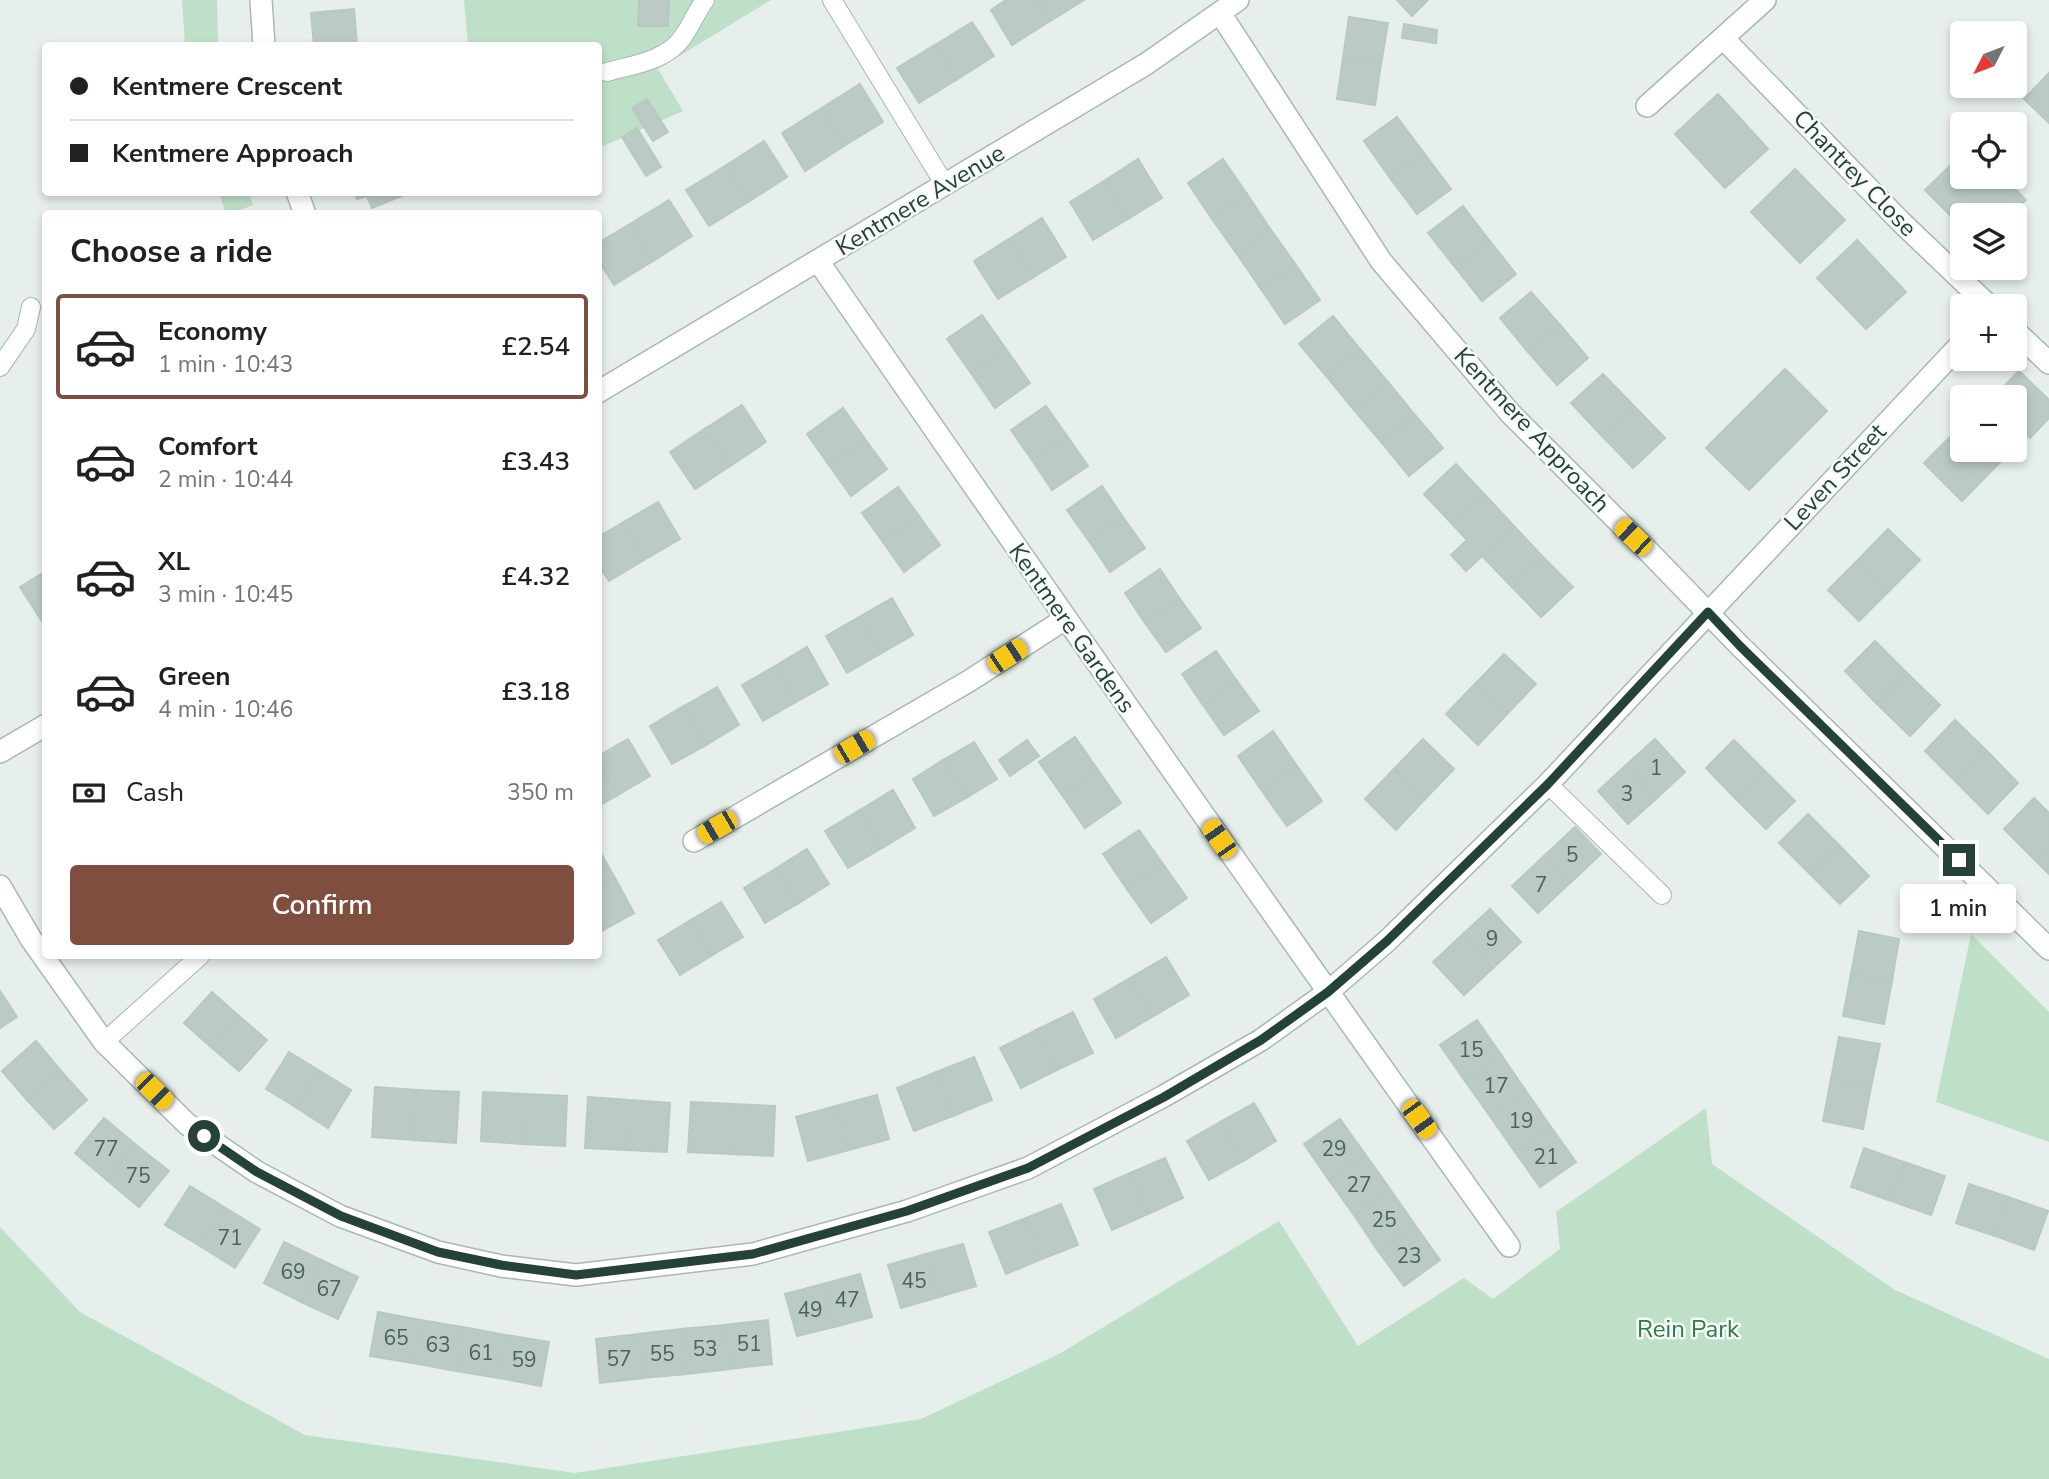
<!DOCTYPE html>
<html lang="en">
<head>
<meta charset="utf-8">
<style>
	:root { --surface:#fff; --page:#f6f6f6; --text:#202124; --muted:#757577; --line:#e0e0e0; --accent:#7f4e3f }
	body { margin:0; font-family:"Nunito Sans",sans-serif; background:var(--page); color:var(--text); height:100vh; display:flex; flex-direction:column; font-size:26px; white-space:nowrap }
	* { box-sizing:border-box; margin:0 }
	p { font-size:23px; color:var(--muted) }
	.icon { flex:none; width:38px; height:38px; fill:none; stroke:currentColor; stroke-width:2; stroke-linecap:round; stroke-linejoin:round }
	.map { position:relative; flex:1; overflow:hidden }
	.side { position:absolute; left:42px; top:210px; width:560px; height:749px; display:flex; flex-direction:column; background:var(--surface); border-radius:7px; box-shadow:0 4px 10px #0003 }
	.side>* { flex:none }
	.banner { position:absolute; left:42px; top:42px; width:560px; height:154px; border-radius:7px; box-shadow:0 4px 10px #0003; display:grid; align-content:center; height:154px; padding:0 28px; background:var(--surface) }
	.needle { width:46px; rotate:228deg }
	.buttons { position:absolute; left:1950px; top:21px; display:grid; gap:14px }
	.buttons a { display:grid; place-items:center; width:77px; height:77px; border-radius:7px; background:var(--surface); box-shadow:0 4px 10px #0003; font-size:35px }
	.end { position:absolute; width:32px; height:32px; margin:-16px; border:9px solid #24423a; background:#fff; box-shadow:0 0 0 4px #fff }
	.from { border-radius:50% }
	.bubble { position:absolute; height:49px; border-radius:7px; background:var(--surface); box-shadow:0 4px 10px #0003; font-size:23px; font-weight:600; line-height:49px; text-align:center }
	.car { position:absolute; width:21px; height:42px; margin:-21px -10px; border-radius:9px; box-shadow:0 0 5px 2px #0007; background:linear-gradient(#f5c518 24%,#345 0 40%,#f5c518 0 76%,#345 0 86%,#f5c518 0) }
	.banner b { display:flex; align-items:center; gap:24px; height:66px; font-size:26px }
	.banner b+b { border-top:2px solid var(--line) }
	.banner i { width:18px; height:18px; background:var(--text) }
	ul { padding:0; list-style:none }
	li { display:flex; align-items:center; gap:21px; height:105px; margin:0 14px 10px; padding:0 14px; border:4px solid transparent; border-radius:7px }
	li div { flex:1 }
	li b { display:block; font-size:26px }
	li em { font-style:normal; font-weight:600 }
	li.active { border-color:var(--accent) }
	li>.icon { width:63px; height:63px; stroke-width:1.5 }
	h2 { padding:0 28px; font-size:32px; line-height:84px }
	.pay { display:flex; align-items:center; gap:18px; height:77px; padding:0 28px; font-size:26px }
	.pay p { margin-inline-start:auto }
	.primary-button { display:flex; gap:14px; margin-top:auto; padding:14px 28px }
	.primary-button a { flex:1; height:80px; border-radius:7px; background:var(--accent); color:#fff; font-size:28px; font-weight:600; line-height:80px; text-align:center }
	.map>svg:first-child { display:block }
	.green { fill:#bfe0c8 }
	.building { fill:#bbcac4; stroke:#b8c9c2; stroke-width:2 }
	.lines { fill:none; stroke-linecap:round; stroke-linejoin:round }
	.service-casing { stroke:#a8b8b2; stroke-width:20 }
	.minor-casing { stroke:#a8b8b2; stroke-width:24 }
	.tertiary-casing { stroke:#a8b8b2; stroke-width:24 }
	.service { stroke:#fff; stroke-width:18 }
	.minor { stroke:#fff; stroke-width:21 }
	.tertiary { stroke:#fff; stroke-width:21 }
	.route { stroke:#24423a; stroke-width:9 }
	.labels { text-anchor:middle; stroke-width:5; stroke-linejoin:round; paint-order:stroke }
	.number-label { font-size:21px; fill:#4a645c }
	.street-label { font-size:24px; fill:#24423a; stroke:#f7fbf9 }
	.park-label { font-size:24px; fill:#2d7a4b; stroke:#f7fbf9 }
</style>
</head>
<body>
<div class="map">
<svg width="2049" height="1479" viewBox="0 0 2049 1479">
	<rect width="100%" height="100%" fill="#e6efeb"/>
	<g class="green">
		<path d="M182 0H217L218 45H185Z"/>
		<path d="M464 0H771L658 69 683 111 599 148 598 46 468 45Z"/>
		<path d="M219 193H249L253 205 233 213H226Z"/>
		<path d="M1971 934 2049 1012V1142L1936 1102Z"/>
		<path d="M1706 1108 1712 1164 1895 1290 2049 1359V1479H0V1227L80 1312 305 1435 575 1473 921 1419 1059 1354 1279 1221 1358 1346 1464 1278 1493 1299 1560 1249 1556 1212Z"/>
	</g>
	<g class="building">
		<path d="M639 0H669L668 26H638Z"/>
		<path d="M1006 0H1037L1050 21 1012 45 991 10Z"/>
		<path d="M1037 0H1084L1050 21Z"/>
		<path d="M1397 0H1428L1412 16Z"/>
		<path d="M354 9 357 45 314 46 311 13Z"/>
		<path d="M1349 17 1388 23 1381 64 1343 58Z"/>
		<path d="M972 22 994 56 956 80 935 45Z"/>
		<path d="M1404 24 1437 30 1436 43 1402 38Z"/>
		<path d="M935 45 956 80 919 103 897 68Z"/>
		<path d="M1343 58 1381 64 1375 105 1337 99Z"/>
		<path d="M2049 73V123L2024 99Z"/>
		<path d="M860 84 883 122 844 146 820 109Z"/>
		<path d="M1718 94 1768 149 1725 188 1675 134Z"/>
		<path d="M647 99 668 132 653 141 632 108Z"/>
		<path d="M820 109 844 146 805 171 782 133Z"/>
		<path d="M1397 117 1424 153 1390 178 1364 141Z"/>
		<path d="M637 128 661 167 646 176 622 137Z"/>
		<path d="M764 141 787 177 748 202 725 166Z"/>
		<path d="M1424 153 1451 189 1417 214 1390 178Z"/>
		<path d="M1962 154V177H2003L2026 200 2010 215H1962V227L1925 190Z"/>
		<path d="M1138 159 1162 198 1128 219 1104 181Z"/>
		<path d="M1223 159 1247 194 1212 219 1188 183Z"/>
		<path d="M725 166 748 202 709 226 686 190Z"/>
		<path d="M1795 169 1845 220 1800 263 1751 212Z"/>
		<path d="M1104 181 1128 219 1093 240 1070 202Z"/>
		<path d="M355 192H401L402 196 372 208 367 196 357 199Z"/>
		<path d="M1247 194 1271 230 1237 254 1212 219Z"/>
		<path d="M669 200 692 236 653 261 630 224Z"/>
		<path d="M1463 206 1489 240 1455 267 1428 233Z"/>
		<path d="M1042 218 1066 257 1032 278 1009 239Z"/>
		<path d="M630 224 653 261 614 285 598 260V243Z"/>
		<path d="M1271 230 1296 265 1261 289 1237 254Z"/>
		<path d="M1009 239 1032 278 998 299 974 261Z"/>
		<path d="M1489 240 1516 274 1482 301 1455 267Z"/>
		<path d="M1857 240 1906 292 1866 329 1817 278Z"/>
		<path d="M1296 265 1320 300 1285 324 1261 289Z"/>
		<path d="M1531 292 1560 325 1528 352 1500 318Z"/>
		<path d="M982 315 1006 349 971 373 947 339Z"/>
		<path d="M1333 316 1360 349 1327 377 1299 344Z"/>
		<path d="M1560 325 1588 358 1557 385 1528 352Z"/>
		<path d="M1006 349 1030 383 995 408 971 373Z"/>
		<path d="M1360 349 1388 382 1354 410 1327 377Z"/>
		<path d="M1785 369 1827 411 1749 490 1706 448Z"/>
		<path d="M2019 371 2049 400V418L2030 438 2014 423V397H1993Z"/>
		<path d="M1603 374 1634 406 1602 436 1571 403Z"/>
		<path d="M1388 382 1415 415 1382 443 1354 410Z"/>
		<path d="M742 405 766 442 730 466 706 428Z"/>
		<path d="M1046 406 1067 436 1032 460 1011 430Z"/>
		<path d="M1634 406 1665 438 1633 468 1602 436Z"/>
		<path d="M843 408 865 439 829 465 807 434Z"/>
		<path d="M1415 415 1443 448 1409 476 1382 443Z"/>
		<path d="M1962 425V450H2002L2007 455 1962 501 1924 463Z"/>
		<path d="M706 428 730 466 695 489 670 452Z"/>
		<path d="M1067 436 1088 466 1052 490 1032 460Z"/>
		<path d="M865 439 887 469 851 496 829 465Z"/>
		<path d="M1456 464 1485 495 1453 525 1424 494Z"/>
		<path d="M1102 486 1123 517 1089 541 1067 510Z"/>
		<path d="M898 487 919 516 883 542 862 513Z"/>
		<path d="M1485 495 1514 526 1466 571 1451 555 1467 540 1453 525Z"/>
		<path d="M658 502 680 539 644 560 622 523Z"/>
		<path d="M919 516 940 545 904 572 883 542Z"/>
		<path d="M1123 517 1145 548 1110 572 1089 541Z"/>
		<path d="M622 523 644 560 609 581 598 565V537Z"/>
		<path d="M1514 526 1543 557 1512 587 1482 556Z"/>
		<path d="M1888 529 1920 560 1889 591 1858 560Z"/>
		<path d="M1543 557 1573 587 1541 617 1512 587Z"/>
		<path d="M1858 560 1889 591 1859 621 1828 590Z"/>
		<path d="M1160 569 1180 599 1145 623 1125 593Z"/>
		<path d="M46 571V626H45L20 587Z"/>
		<path d="M892 598 913 635 880 654 859 617Z"/>
		<path d="M1180 599 1201 628 1166 652 1145 623Z"/>
		<path d="M859 617 880 654 847 673 826 636Z"/>
		<path d="M1875 641 1907 673 1877 704 1845 671Z"/>
		<path d="M807 647 828 684 796 702 775 666Z"/>
		<path d="M1216 651 1237 681 1203 705 1182 674Z"/>
		<path d="M1504 654 1536 684 1507 714 1475 684Z"/>
		<path d="M775 666 796 702 763 721 742 685Z"/>
		<path d="M1907 673 1940 705 1910 736 1877 704Z"/>
		<path d="M1237 681 1259 711 1224 735 1203 705Z"/>
		<path d="M1475 684 1507 714 1478 745 1446 714Z"/>
		<path d="M717 687 739 725 706 745 684 706Z"/>
		<path d="M684 706 706 745 672 764 650 726Z"/>
		<path d="M1955 720 1987 751 1956 782 1925 751Z"/>
		<path d="M1273 731 1297 766 1262 791 1238 756Z"/>
		<path d="M1075 737 1098 770 1062 795 1039 762Z"/>
		<path d="M628 739 650 776 618 795 598 762V756Z"/>
		<path d="M1423 739 1454 769 1425 799 1394 769Z"/>
		<path d="M1655 739 1685 772 1657 798 1626 765Z"/>
		<path d="M1027 740 1039 756 1010 776 999 760Z"/>
		<path d="M1734 740 1764 770 1736 799 1706 768Z"/>
		<path d="M974 742 997 779 966 798 943 760Z"/>
		<path d="M1987 751 2018 783 1988 814 1956 782Z"/>
		<path d="M943 760 966 798 934 816 913 779Z"/>
		<path d="M598 762 618 795 598 806Z"/>
		<path d="M1626 765 1657 798 1628 824 1598 791Z"/>
		<path d="M1297 766 1322 801 1287 826 1262 791Z"/>
		<path d="M1394 769 1425 799 1396 830 1365 799Z"/>
		<path d="M1098 770 1121 803 1085 828 1062 795Z"/>
		<path d="M1764 770 1795 801 1766 829 1736 799Z"/>
		<path d="M893 790 915 828 882 848 860 810Z"/>
		<path d="M2034 798 2049 813V848L2036 861 2004 829Z"/>
		<path d="M860 810 882 848 848 868 825 831Z"/>
		<path d="M1808 814 1839 845 1810 874 1779 843Z"/>
		<path d="M1575 827 1601 854 1570 883 1544 856Z"/>
		<path d="M1139 830 1163 864 1127 889 1103 854Z"/>
		<path d="M1839 845 1869 876 1840 904 1810 874Z"/>
		<path d="M598 848 615 878 598 887Z"/>
		<path d="M2049 848V874L2036 861Z"/>
		<path d="M807 849 829 884 797 904 775 869Z"/>
		<path d="M1544 856 1570 883 1538 913 1512 886Z"/>
		<path d="M1163 864 1187 898 1151 923 1127 889Z"/>
		<path d="M775 869 797 904 765 923 744 888Z"/>
		<path d="M615 878 634 913 598 933V887Z"/>
		<path d="M721 902 743 937 711 956 689 921Z"/>
		<path d="M1490 909 1521 942 1493 968 1462 935Z"/>
		<path d="M689 921 711 956 680 975 658 940Z"/>
		<path d="M1859 931 1899 939 1892 981 1851 974Z"/>
		<path d="M1462 935 1493 968 1464 995 1433 962Z"/>
		<path d="M1166 957 1189 995 1152 1017 1130 978Z"/>
		<path d="M1851 974 1892 981 1884 1024 1843 1016Z"/>
		<path d="M1130 978 1152 1017 1116 1038 1094 999Z"/>
		<path d="M0 991 17 1017 0 1028Z"/>
		<path d="M212 992 239 1016 212 1048 184 1023Z"/>
		<path d="M1073 1012 1093 1053 1057 1070 1036 1030Z"/>
		<path d="M239 1016 267 1040 239 1071 212 1048Z"/>
		<path d="M1477 1020 1502 1056 1465 1081 1440 1045Z"/>
		<path d="M1036 1030 1057 1070 1021 1088 1000 1048Z"/>
		<path d="M1839 1037 1880 1044 1871 1087 1831 1079Z"/>
		<path d="M36 1041 61 1071 28 1101 2 1071Z"/>
		<path d="M289 1052 320 1071 297 1108 266 1089Z"/>
		<path d="M1502 1056 1526 1091 1490 1116 1465 1081Z"/>
		<path d="M974 1057 992 1100 953 1116 936 1072Z"/>
		<path d="M61 1071 87 1100 54 1129 28 1101Z"/>
		<path d="M320 1071 351 1090 328 1128 297 1108Z"/>
		<path d="M936 1072 953 1116 914 1131 897 1088Z"/>
		<path d="M1831 1079 1871 1087 1863 1129 1823 1121Z"/>
		<path d="M375 1087 417 1090 414 1140 372 1137Z"/>
		<path d="M417 1090 459 1092 456 1143 414 1140Z"/>
		<path d="M1526 1091 1551 1127 1515 1152 1490 1116Z"/>
		<path d="M483 1092 525 1094 522 1144 481 1141Z"/>
		<path d="M525 1094 567 1096 565 1146 522 1144Z"/>
		<path d="M877 1095 889 1139 849 1150 836 1106Z"/>
		<path d="M588 1097 629 1100 626 1150 585 1148Z"/>
		<path d="M629 1100 670 1103 667 1152 626 1150Z"/>
		<path d="M691 1102 733 1104 731 1154 688 1152Z"/>
		<path d="M1254 1103 1276 1141 1243 1161 1220 1122Z"/>
		<path d="M733 1104 775 1106 773 1156 731 1154Z"/>
		<path d="M836 1106 849 1150 808 1161 796 1117Z"/>
		<path d="M104 1118 136 1145 107 1180 75 1153Z"/>
		<path d="M1340 1119 1365 1154 1329 1180 1304 1144Z"/>
		<path d="M1220 1122 1243 1161 1209 1180 1187 1141Z"/>
		<path d="M1551 1127 1576 1162 1540 1187 1515 1152Z"/>
		<path d="M136 1145 169 1171 139 1207 107 1180Z"/>
		<path d="M1864 1148 1904 1162 1891 1201 1851 1187Z"/>
		<path d="M1365 1154 1390 1189 1354 1215 1329 1180Z"/>
		<path d="M1165 1158 1183 1198 1148 1214 1130 1173Z"/>
		<path d="M1904 1162 1945 1176 1931 1215 1891 1201Z"/>
		<path d="M1130 1173 1148 1214 1112 1230 1094 1189Z"/>
		<path d="M1969 1184 2008 1197 1995 1236 1956 1223Z"/>
		<path d="M190 1186 224 1207 200 1246 165 1225Z"/>
		<path d="M1390 1189 1415 1225 1378 1251 1354 1215Z"/>
		<path d="M2008 1197 2048 1211 2034 1250 1995 1236Z"/>
		<path d="M1061 1204 1078 1245 1042 1259 1026 1218Z"/>
		<path d="M224 1207 260 1229 235 1268 200 1246Z"/>
		<path d="M1026 1218 1042 1259 1006 1274 989 1232Z"/>
		<path d="M1415 1225 1440 1260 1404 1286 1378 1251Z"/>
		<path d="M284 1242 321 1260 301 1302 264 1283Z"/>
		<path d="M963 1244 976 1286 939 1297 926 1254Z"/>
		<path d="M926 1254 939 1297 901 1308 888 1265Z"/>
		<path d="M321 1260 358 1277 338 1319 301 1302Z"/>
		<path d="M860 1274 872 1317 834 1327 823 1284Z"/>
		<path d="M823 1284 834 1327 797 1336 785 1294Z"/>
		<path d="M378 1312 421 1320 413 1363 370 1356Z"/>
		<path d="M421 1320 463 1327 456 1371 413 1363Z"/>
		<path d="M768 1320 772 1364 730 1369 725 1325Z"/>
		<path d="M725 1325 730 1369 686 1374 681 1329Z"/>
		<path d="M463 1327 506 1335 499 1378 456 1371Z"/>
		<path d="M681 1329 686 1374 643 1378 638 1334Z"/>
		<path d="M638 1334 643 1378 600 1383 596 1339Z"/>
		<path d="M506 1335 549 1342 541 1386 499 1378Z"/>
	</g>
	<g class="lines">
		<defs>
			<g id="service">
				<path d="M832 0 945 185"/>
				<path d="M607 72C632 65 666 61 682 38 691 26 696 12 705 0"/>
				<path d="M0 367 26 329 31 307"/>
				<path d="M1548 784 1662 895"/>
				<path d="M104 1042 200 956"/>
			</g>
			<g id="minor">
				<path d="M261 0 264 46"/>
				<path d="M1220 13 1381 261 1510 413 1649 552 1740 646 2049 949"/>
				<path d="M1723 38 1901 222 1989 306"/>
				<path d="M1647 106 1765 0"/>
				<path d="M297 192 305 214"/>
				<path d="M818 261C1046 591 1276 920 1509 1246"/>
				<path d="M2014 330 2049 363"/>
				<path d="M694 841 969 681 1065 619"/>
				<path d="M0 886 31 939 104 1042 187 1124 257 1172 340 1216 438 1252 501 1266 576 1275 753 1254 907 1211 1028 1168 1164 1096 1261 1040 1328 992 1387 941 1548 784 1962 343"/>
			</g>
			<g id="tertiary">
				<path d="M598 392 1146 64 1238 0"/>
				<path d="M0 752 46 725"/>
			</g>
		</defs>
		<use href="#service" class="service-casing"/>
		<use href="#minor" class="minor-casing"/>
		<use href="#tertiary" class="tertiary-casing"/>
		<use href="#service" class="service"/>
		<use href="#minor" class="minor"/>
		<use href="#tertiary" class="tertiary"/>
	</g>
	<g class="lines">
		<path class="route" d="M204 1136 257 1172 341 1216 438 1252 501 1265 576 1275 753 1254 907 1211 1028 1168 1164 1097 1261 1040 1328 992 1387 941 1548 784 1708 612 1740 646 1959 860"/>
	</g>
	<g class="labels">
		<g class="number-label">
			<text x="1656" y="775">1</text>
			<text x="1627" y="801">3</text>
			<text x="1572" y="862">5</text>
			<text x="1541" y="892">7</text>
			<text x="1492" y="946">9</text>
			<text x="1471" y="1057">15</text>
			<text x="1496" y="1093">17</text>
			<text x="1521" y="1128">19</text>
			<text x="106" y="1156">77</text>
			<text x="1334" y="1156">29</text>
			<text x="1546" y="1164">21</text>
			<text x="138" y="1183">75</text>
			<text x="1359" y="1192">27</text>
			<text x="1384" y="1227">25</text>
			<text x="230" y="1245">71</text>
			<text x="1409" y="1263">23</text>
			<text x="293" y="1279">69</text>
			<text x="914" y="1288">45</text>
			<text x="329" y="1296">67</text>
			<text x="847" y="1307">47</text>
			<text x="810" y="1317">49</text>
			<text x="396" y="1345">65</text>
			<text x="749" y="1351">51</text>
			<text x="438" y="1352">63</text>
			<text x="705" y="1356">53</text>
			<text x="481" y="1360">61</text>
			<text x="662" y="1361">55</text>
			<text x="619" y="1366">57</text>
			<text x="524" y="1367">59</text>
		</g>
		<g class="street-label">
			<text transform="translate(1855 173) rotate(46)" y="8">Chantrey Close</text>
			<text transform="translate(920 200) rotate(-31)" y="8">Kentmere Avenue</text>
			<text transform="translate(1532 430) rotate(47)" y="8">Kentmere Approach</text>
			<text transform="translate(1835 477) rotate(-47)" y="8">Leven Street</text>
			<text transform="translate(1072 628) rotate(55)" y="8">Kentmere Gardens</text>
		</g>
		<g class="park-label">
			<text x="1688" y="1337">Rein Park</text>
		</g>
	</g>
</svg>
<div class="buttons">
<a><svg class="needle" viewBox="-14 -14 28 28"><path d="M0-13l5 13h-10z" fill="#e53935"/><path d="M0 13l5-13h-10z" fill="#757577"/></svg></a>
<a><svg class="icon" aria-label="locate" viewBox="0 0 24 24"><circle cx="12" cy="12" r="6"/><path d="M12 2v4M12 18v4M2 12h4M18 12h4"/></svg></a>
<a><svg class="icon" aria-label="layers" viewBox="0 0 24 24"><path d="M12 4l9 5-9 5-9-5zM3 14l9 5 9-5"/></svg></a>
<a>+</a>
<a>−</a>
</div>
<i class="end from" style="left:204px;top:1136px"></i>
<i class="end" style="left:1959px;top:860px"></i>
<div class="bubble" style="left:1900px;top:884px;width:116px">1 min</div>
<i class="car" style="left:1633px;top:537px;rotate:314deg"></i>
<i class="car" style="left:1007px;top:656px;rotate:57deg"></i>
<i class="car" style="left:854px;top:747px;rotate:60deg"></i>
<i class="car" style="left:717px;top:827px;rotate:240deg"></i>
<i class="car" style="left:1219px;top:839px;rotate:325deg"></i>
<i class="car" style="left:154px;top:1091px;rotate:135deg"></i>
<i class="car" style="left:1419px;top:1119px;rotate:144deg"></i>
<div class="banner">
<b><i class="from"></i>Kentmere Crescent</b>
<b><i></i>Kentmere Approach</b>
</div>
<section class="side">
<h2>Choose a ride</h2>
<ul>
<li class="active"><svg class="icon" aria-label="car" viewBox="0 0 24 24"><path d="M5 17H2v-5l4-1 3-4h7l3 4 3 1v5h-3M9 17h6M6 11h13"/><circle cx="7" cy="17" r="2"/><circle cx="17" cy="17" r="2"/></svg><div><b>Economy</b><p>1 min · 10:43</p></div><em>£2.54</em></li>
<li><svg class="icon" aria-label="car" viewBox="0 0 24 24"><path d="M5 17H2v-5l4-1 3-4h7l3 4 3 1v5h-3M9 17h6M6 11h13"/><circle cx="7" cy="17" r="2"/><circle cx="17" cy="17" r="2"/></svg><div><b>Comfort</b><p>2 min · 10:44</p></div><em>£3.43</em></li>
<li><svg class="icon" aria-label="car" viewBox="0 0 24 24"><path d="M5 17H2v-5l4-1 3-4h7l3 4 3 1v5h-3M9 17h6M6 11h13"/><circle cx="7" cy="17" r="2"/><circle cx="17" cy="17" r="2"/></svg><div><b>XL</b><p>3 min · 10:45</p></div><em>£4.32</em></li>
<li><svg class="icon" aria-label="car" viewBox="0 0 24 24"><path d="M5 17H2v-5l4-1 3-4h7l3 4 3 1v5h-3M9 17h6M6 11h13"/><circle cx="7" cy="17" r="2"/><circle cx="17" cy="17" r="2"/></svg><div><b>Green</b><p>4 min · 10:46</p></div><em>£3.18</em></li>
</ul>
<div class="pay"><svg class="icon" aria-label="cash" viewBox="0 0 24 24"><path d="M3 7h18v10H3z"/><circle cx="12" cy="12" r="2"/></svg>Cash<p>350 m</p></div>
<div class="primary-button"><a>Confirm</a></div>
</section>
</div>
</body>
</html>
